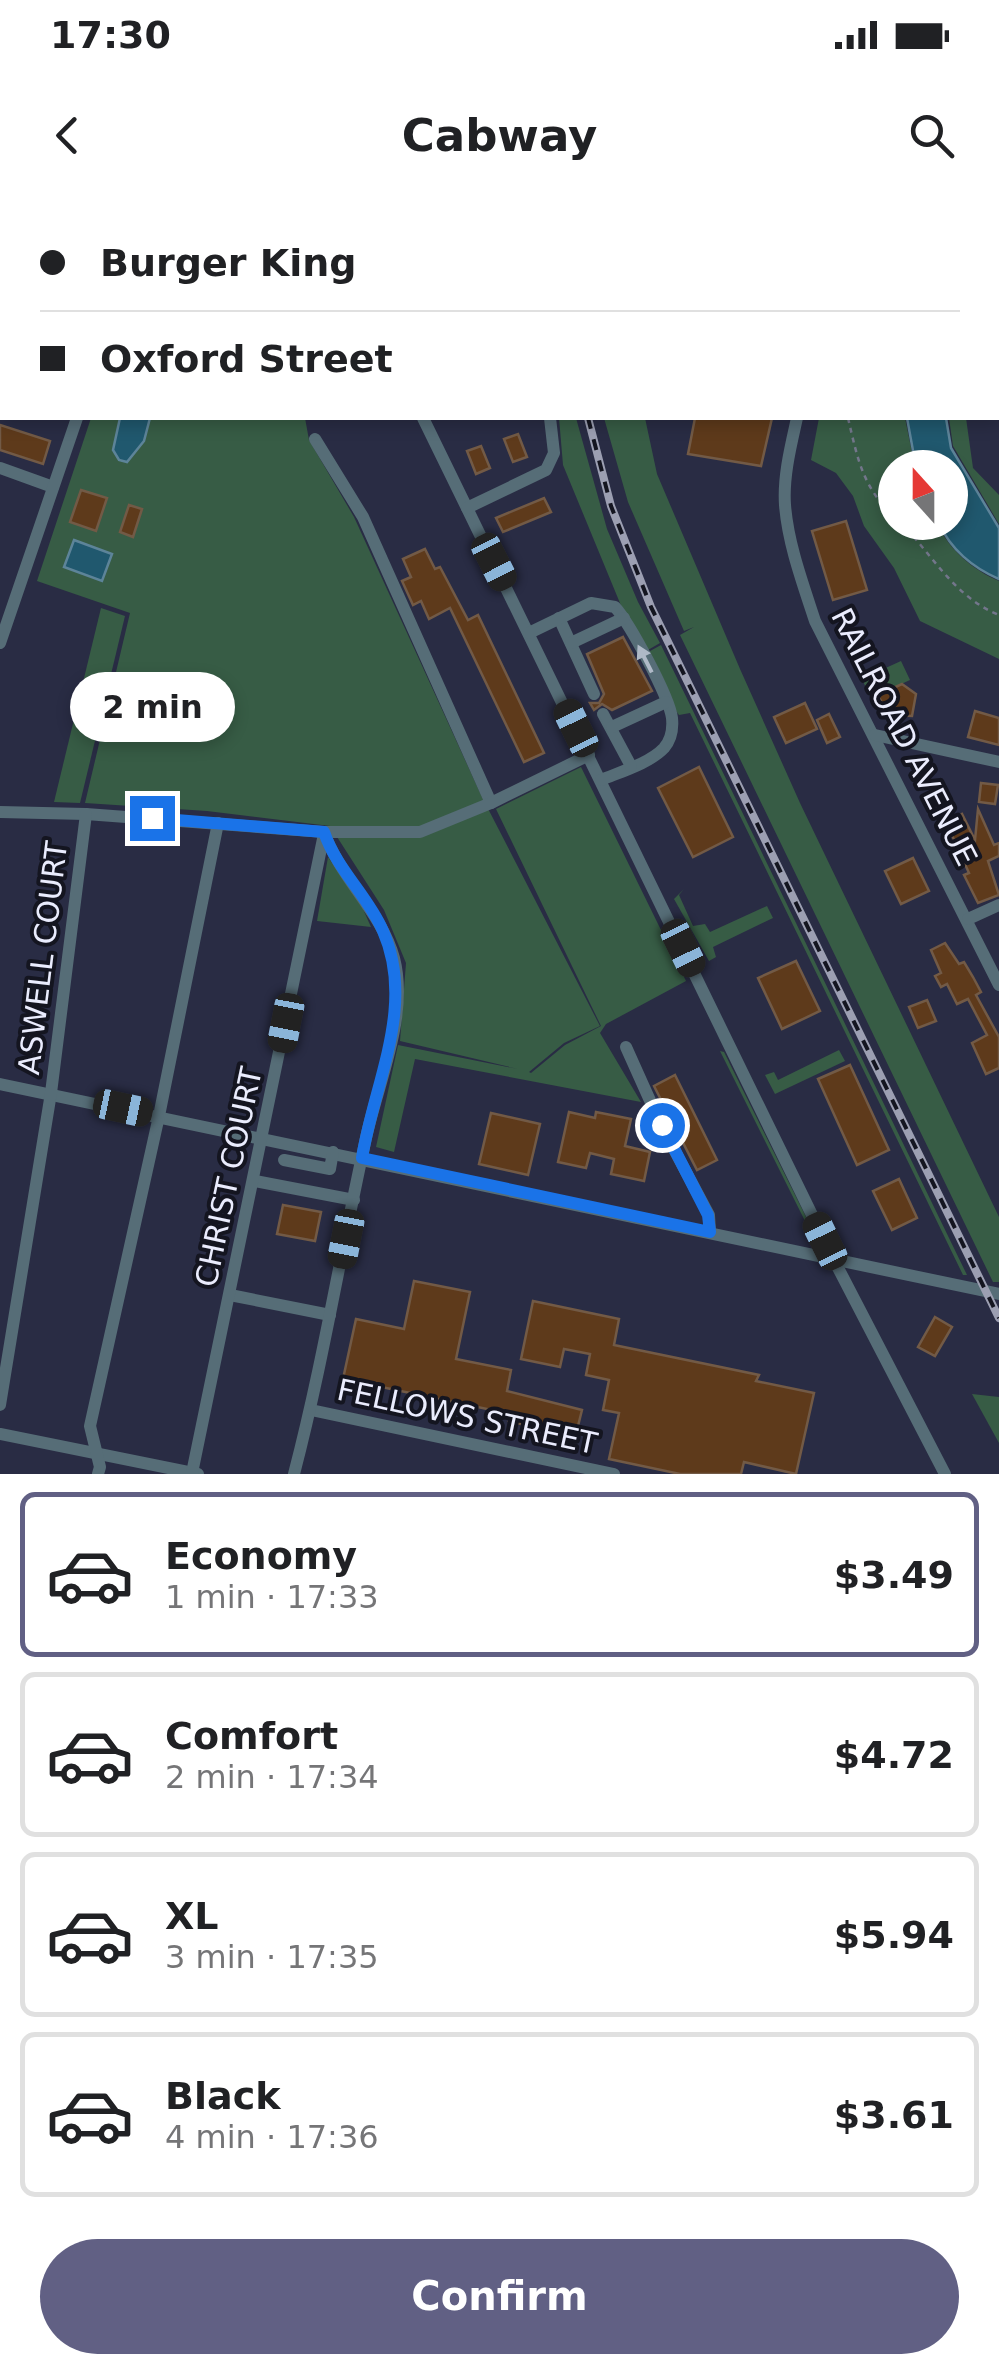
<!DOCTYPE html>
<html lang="en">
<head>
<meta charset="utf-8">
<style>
	:root { --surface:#fff; --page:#f6f6f6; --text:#202124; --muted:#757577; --line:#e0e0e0; --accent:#616084 }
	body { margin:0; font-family:"DejaVu Sans",sans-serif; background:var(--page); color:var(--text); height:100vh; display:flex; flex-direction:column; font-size:38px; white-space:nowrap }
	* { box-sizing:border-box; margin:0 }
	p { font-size:32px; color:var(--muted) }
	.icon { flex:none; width:55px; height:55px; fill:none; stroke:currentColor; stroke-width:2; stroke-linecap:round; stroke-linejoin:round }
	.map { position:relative; height:1274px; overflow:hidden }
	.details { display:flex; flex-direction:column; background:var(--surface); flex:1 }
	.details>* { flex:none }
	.hud { position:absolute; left:0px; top:0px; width:1000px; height:220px; box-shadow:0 5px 15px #0003; display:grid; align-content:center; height:220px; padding:0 40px; background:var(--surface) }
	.needle { width:65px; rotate:339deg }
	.fabs { position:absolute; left:878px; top:250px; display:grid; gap:20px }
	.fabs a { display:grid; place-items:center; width:90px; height:90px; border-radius:50%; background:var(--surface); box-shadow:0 5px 15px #0003; font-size:50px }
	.end { position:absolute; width:45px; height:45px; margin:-22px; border:12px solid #1a73e8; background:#fff; box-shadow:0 0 0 5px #fff }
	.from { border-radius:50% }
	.bubble { position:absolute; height:70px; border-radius:35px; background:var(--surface); box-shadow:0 5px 15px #0003; font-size:32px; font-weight:700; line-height:70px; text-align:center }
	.car { position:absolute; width:30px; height:60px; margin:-30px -15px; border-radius:12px; box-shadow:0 0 8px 2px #0007; background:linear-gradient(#222 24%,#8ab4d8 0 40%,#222 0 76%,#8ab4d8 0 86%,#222 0) }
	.hud b { display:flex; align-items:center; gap:35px; height:95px; font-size:38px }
	.hud b+b { border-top:2px solid var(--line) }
	.hud i { width:25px; height:25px; background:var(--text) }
	ul { padding:18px 0 0; list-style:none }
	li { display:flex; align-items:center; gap:30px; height:165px; margin:0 20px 15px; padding:0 20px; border:5px solid var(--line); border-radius:15px }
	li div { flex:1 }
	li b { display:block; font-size:38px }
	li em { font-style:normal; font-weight:700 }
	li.selected { border-color:var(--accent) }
	li>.icon { width:90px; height:90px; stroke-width:1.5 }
	.cta { display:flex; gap:20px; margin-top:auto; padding:20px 40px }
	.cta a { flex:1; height:115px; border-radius:60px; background:var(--accent); color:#fff; font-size:40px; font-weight:700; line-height:115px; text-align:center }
	.status { display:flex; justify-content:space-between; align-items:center; height:70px; padding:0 50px; background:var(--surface); direction:ltr }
	.status svg { height:28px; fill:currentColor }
	header { display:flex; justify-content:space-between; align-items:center; height:130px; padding:0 40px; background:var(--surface); font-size:45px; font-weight:700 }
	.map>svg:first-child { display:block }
	.green { fill:#375c45 }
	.water { fill:#20586e; stroke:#5d8499; stroke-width:2.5 }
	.building { fill:#5e3a1b; stroke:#725a46; stroke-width:2.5 }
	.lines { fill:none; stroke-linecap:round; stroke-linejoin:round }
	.path { stroke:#73768b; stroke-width:2.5; stroke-dasharray:5 5; stroke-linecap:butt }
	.minor { stroke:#566d77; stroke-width:12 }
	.rail-casing { stroke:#9c9fb2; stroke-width:8 }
	.rail { stroke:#141520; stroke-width:4; stroke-dasharray:11; stroke-linecap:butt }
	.oneway { fill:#afb9c7 }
	.route { stroke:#1a73e8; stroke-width:12 }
	.labels { text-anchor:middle; stroke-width:8; stroke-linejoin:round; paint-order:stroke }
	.street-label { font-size:30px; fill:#eaecfd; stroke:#141520 }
</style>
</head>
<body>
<div class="status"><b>17:30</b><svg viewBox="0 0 49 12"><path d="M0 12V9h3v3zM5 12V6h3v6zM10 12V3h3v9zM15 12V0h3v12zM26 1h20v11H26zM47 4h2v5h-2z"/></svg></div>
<header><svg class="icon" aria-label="back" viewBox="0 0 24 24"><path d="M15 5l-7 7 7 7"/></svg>Cabway<svg class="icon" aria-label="search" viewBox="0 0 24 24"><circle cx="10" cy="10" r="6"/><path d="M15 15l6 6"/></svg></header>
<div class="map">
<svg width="999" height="1274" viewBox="0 0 999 1274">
	<rect width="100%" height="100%" fill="#292c44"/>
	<g class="green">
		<path d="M91 218H305L309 240 354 317 482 597 600 826 564 843 529 872 531 873 565 845 601 826 496 609 581 567 686 781 606 824 600 833 641 902 415 859 394 952 376 947 398 845 518 869 400 841 406 763 384 710 330 626 207 611 85 603 130 413 37 381Z"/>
		<path d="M559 218H576L607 329 638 402 660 443 641 454 563 265Z"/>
		<path d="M604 218H645L657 274 740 469 800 603 999 1017V1082H993L680 435 694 427 684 431 628 302Z"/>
		<path d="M819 218H905L915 267 895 268V322L937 323C949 350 973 370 999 381V459L920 421 894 368 864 326 853 296 836 273 811 260Z"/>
		<path d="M949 218H966L973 268 999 295V324L953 246Z"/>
		<path d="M101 408 125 416 80 603 54 602Z"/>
		<path d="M661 445 967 1075H963L690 513 679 515 653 480 641 456Z"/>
		<path d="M901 461 910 480 871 498 858 471 864 468 868 476Z"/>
		<path d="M328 657 363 709 371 727 317 721Z"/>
		<path d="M684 689 679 695 693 726 705 724 710 732 767 706 773 718 713 747 716 757 709 761 674 699Z"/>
		<path d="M839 850 845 861 775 894 765 875 774 872 778 880Z"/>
		<path d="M720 851 724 852 814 1033V1039Z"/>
		<path d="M972 1194 999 1197V1243Z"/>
	</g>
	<g class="water">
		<path d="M120 218H150L144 241 127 262 119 260 113 250Z"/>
		<path d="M907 218H946L951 248 999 328V379C973 368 950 349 939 323L950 322V268L916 267Z"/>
		<path d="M74 340 112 354 102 381 64 367Z"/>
	</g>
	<g class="building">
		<path d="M695 218H772L761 266 688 254Z"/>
		<path d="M0 225 50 241 43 264 0 250Z"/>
		<path d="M518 234 527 257 513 262 504 239Z"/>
		<path d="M481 246 490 268 476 274 467 251Z"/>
		<path d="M81 290 107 298 96 331 70 322Z"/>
		<path d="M544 298 551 312 503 332 496 318Z"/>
		<path d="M129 305 142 309 133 337 120 332Z"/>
		<path d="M846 321 867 390 833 400 812 331Z"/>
		<path d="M425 349 435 369 440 367 468 420 478 415 544 553 524 562 450 408 429 419 421 401 413 405 402 381 411 377 403 359Z"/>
		<path d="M623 437 652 491 612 510 602 504 594 510 590 503H599L604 494 587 454Z"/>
		<path d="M902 484 916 494 912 516 888 515 878 495Z"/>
		<path d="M805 503 817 529 786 543 774 517Z"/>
		<path d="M975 511 999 518V545L968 537Z"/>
		<path d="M829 514 840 537 827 543 817 520Z"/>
		<path d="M699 567 733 637 693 657 658 588Z"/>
		<path d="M981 583 998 585 995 604 979 602Z"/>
		<path d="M978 609 994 645 999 643V656L988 661 999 695 978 703 964 675 969 673 951 633 946 635 941 624 962 614 975 640Z"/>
		<path d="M913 658 929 691 901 704 885 671Z"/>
		<path d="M945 743 959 764 964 762 973 777 981 792 976 795 999 837V868L986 874 972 843 987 835 968 799 957 804 947 784 941 787 935 776 941 773 931 750Z"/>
		<path d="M796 761 820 811 782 829 758 778Z"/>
		<path d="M927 800 936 821 918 828 909 807Z"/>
		<path d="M850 865 889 950 857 965 818 879Z"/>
		<path d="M675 875 717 960 697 970 654 886Z"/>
		<path d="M569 912 595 918 596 912 631 919 625 946 650 952 644 981 611 974 614 959 590 953 586 968 558 962Z"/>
		<path d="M491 913 540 924 528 975 479 964Z"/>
		<path d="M899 979 917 1018 892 1030 873 991Z"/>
		<path d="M283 1005 321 1012 315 1041 277 1034Z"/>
		<path d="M414 1081 470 1092 456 1159 511 1170 507 1191 582 1210 575 1238 509 1221 511 1214 343 1179 356 1119 404 1129Z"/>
		<path d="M533 1101 619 1119 614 1145 759 1175 756 1181 814 1193 796 1274 744 1262 741 1274H680L609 1259 619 1213 603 1210 609 1180 586 1175 590 1154 564 1149 560 1167 521 1159Z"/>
		<path d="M935 1117 952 1127 935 1156 918 1147Z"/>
	</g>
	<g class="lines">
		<g class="path">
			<path d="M884 2 885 0"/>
			<path d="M848 218C858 260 862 286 895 318"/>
			<path d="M900 322C932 354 954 397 999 415"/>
		</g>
		<g class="minor">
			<path d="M43 2 44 0"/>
			<path d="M154 2 155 0"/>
			<path d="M439 2 440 0"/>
			<path d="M713 2V0"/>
			<path d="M795 2 796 0"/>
			<path d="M846 2 847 0"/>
			<path d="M0 114 2 107"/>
			<path d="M423 218 835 1062 945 1274"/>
			<path d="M797 218C791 245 783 276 785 305 788 344 803 384 815 421L999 785"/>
			<path d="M315 239 363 317 491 603"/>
			<path d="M0 268 53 287"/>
			<path d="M467 308 546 270 554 253 550 218"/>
			<path d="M559 418 594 494"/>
			<path d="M529 433 591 403 615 407C630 424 669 496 672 518 673 528 671 540 664 548 650 563 620 572 601 580"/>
			<path d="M0 443 77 218"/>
			<path d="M571 443 624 418"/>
			<path d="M603 514 631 566"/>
			<path d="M612 527 666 502"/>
			<path d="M875 535 999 562"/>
			<path d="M0 612 86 614 324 632H420L491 603 589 555"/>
			<path d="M968 719 999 705"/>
			<path d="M626 847 661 925 709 1015 710 1032"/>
			<path d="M0 884 999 1094"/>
			<path d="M284 960 330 969 333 952"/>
			<path d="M255 981 354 1000"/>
			<path d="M230 1095 330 1115"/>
			<path d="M0 1205 51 893 86 614"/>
			<path d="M311 1210 614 1274"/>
			<path d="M0 1234 198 1274"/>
			<path d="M192 1273 324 634"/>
			<path d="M98 1274 100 1267 90 1226 159 916 218 623"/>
			<path d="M294 1274C323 1163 341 1050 366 938 378 882 409 816 394 758 381 711 340 678 324 632"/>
		</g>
		<defs>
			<g id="rail">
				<path d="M587 2 588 0"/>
				<path d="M588 218 611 306 651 407 999 1118"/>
			</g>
		</defs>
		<use href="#rail" class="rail-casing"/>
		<use href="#rail" class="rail"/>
	</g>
	<defs><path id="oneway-solid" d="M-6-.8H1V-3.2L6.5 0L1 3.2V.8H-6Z" transform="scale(2.5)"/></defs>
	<use class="oneway" href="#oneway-solid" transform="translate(645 459) rotate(-117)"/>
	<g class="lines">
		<path class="route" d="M152 618 324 632C337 670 368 696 383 731 416 806 374 883 362 958L710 1032 708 1015 662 925"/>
	</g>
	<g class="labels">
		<g class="street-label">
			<text transform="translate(904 537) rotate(63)" y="10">RAILROAD AVENUE</text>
			<text transform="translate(43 758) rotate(-83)" y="10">ASWELL COURT</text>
			<text transform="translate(229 977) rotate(-78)" y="10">CHRIST COURT</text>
			<text transform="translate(467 1217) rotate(12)" y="10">FELLOWS STREET</text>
		</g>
	</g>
</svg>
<div class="fabs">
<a><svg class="needle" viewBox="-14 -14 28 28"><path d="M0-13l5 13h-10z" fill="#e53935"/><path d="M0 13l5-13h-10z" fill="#757577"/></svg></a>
</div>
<i class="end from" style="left:662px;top:925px"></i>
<i class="end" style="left:152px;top:618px"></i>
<div class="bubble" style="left:70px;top:472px;width:165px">2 min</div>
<i class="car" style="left:494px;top:362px;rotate:153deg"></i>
<i class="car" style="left:576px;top:528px;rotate:334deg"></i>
<i class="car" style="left:683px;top:748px;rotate:154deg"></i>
<i class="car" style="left:286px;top:823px;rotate:191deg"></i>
<i class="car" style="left:123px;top:908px;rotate:102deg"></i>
<i class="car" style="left:346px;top:1039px;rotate:191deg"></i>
<i class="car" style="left:825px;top:1041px;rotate:334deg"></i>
<div class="hud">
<b><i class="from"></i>Burger King</b>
<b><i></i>Oxford Street</b>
</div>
</div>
<section class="details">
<ul>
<li class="selected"><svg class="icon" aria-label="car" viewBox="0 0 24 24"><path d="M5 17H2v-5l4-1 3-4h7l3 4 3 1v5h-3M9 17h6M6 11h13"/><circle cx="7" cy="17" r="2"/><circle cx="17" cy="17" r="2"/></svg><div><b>Economy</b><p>1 min · 17:33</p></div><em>$3.49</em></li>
<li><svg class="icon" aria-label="car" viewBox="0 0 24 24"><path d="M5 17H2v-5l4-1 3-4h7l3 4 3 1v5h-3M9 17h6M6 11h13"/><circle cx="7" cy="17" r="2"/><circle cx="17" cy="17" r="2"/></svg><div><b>Comfort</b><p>2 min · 17:34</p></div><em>$4.72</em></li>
<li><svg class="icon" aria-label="car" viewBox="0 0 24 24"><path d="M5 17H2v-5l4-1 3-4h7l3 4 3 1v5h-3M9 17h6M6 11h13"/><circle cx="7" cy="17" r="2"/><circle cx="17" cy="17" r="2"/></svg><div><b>XL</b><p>3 min · 17:35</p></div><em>$5.94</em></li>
<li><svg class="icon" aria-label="car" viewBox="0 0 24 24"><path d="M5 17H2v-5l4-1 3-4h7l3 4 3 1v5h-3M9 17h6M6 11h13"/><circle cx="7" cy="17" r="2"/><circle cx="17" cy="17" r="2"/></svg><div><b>Black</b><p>4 min · 17:36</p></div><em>$3.61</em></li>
</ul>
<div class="cta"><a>Confirm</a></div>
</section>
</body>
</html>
